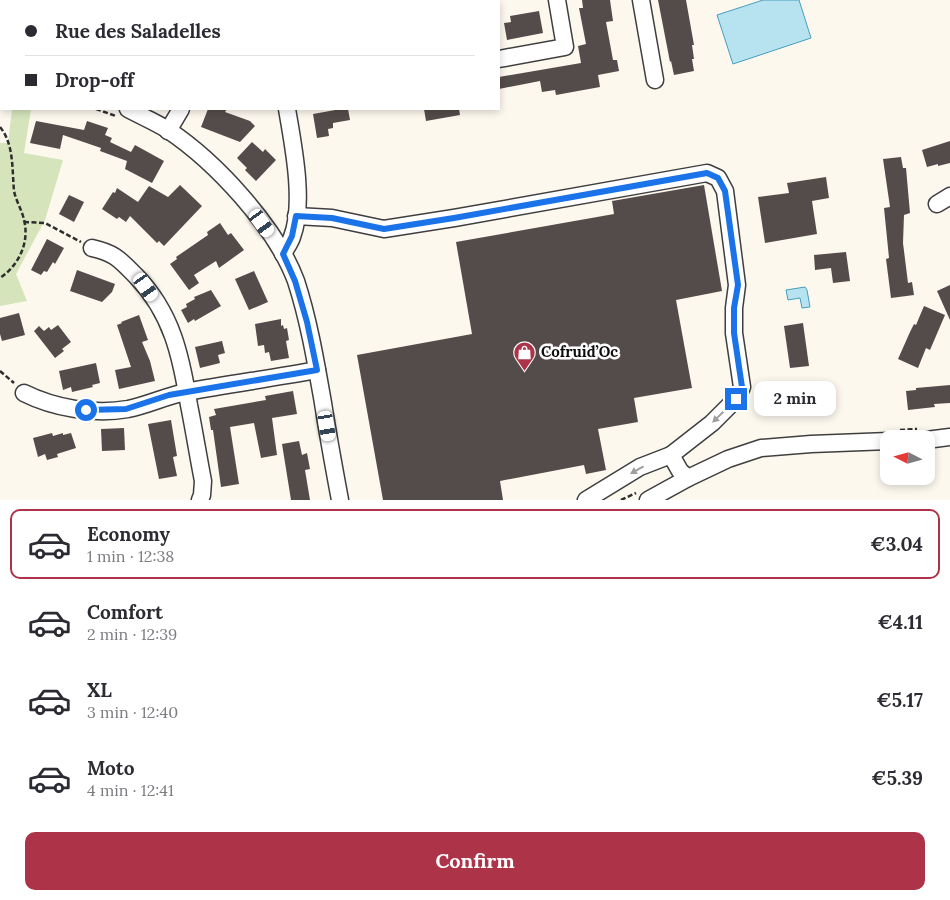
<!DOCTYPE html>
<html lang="en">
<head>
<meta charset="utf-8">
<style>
	:root { --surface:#fff; --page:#f2f2f3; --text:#2b2b33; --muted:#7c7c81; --line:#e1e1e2; --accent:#ad3349 }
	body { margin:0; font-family:Lora,serif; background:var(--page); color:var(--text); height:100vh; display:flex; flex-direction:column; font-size:19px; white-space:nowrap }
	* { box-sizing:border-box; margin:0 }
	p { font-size:16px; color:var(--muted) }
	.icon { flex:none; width:28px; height:28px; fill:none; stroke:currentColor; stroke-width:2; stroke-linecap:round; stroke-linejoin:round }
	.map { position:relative; height:500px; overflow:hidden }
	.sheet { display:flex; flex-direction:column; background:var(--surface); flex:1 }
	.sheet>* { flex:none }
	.banner { position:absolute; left:0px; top:0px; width:500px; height:110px; box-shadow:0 2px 8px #0003; display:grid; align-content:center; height:110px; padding:0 25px; background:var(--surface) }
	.needle { width:32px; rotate:276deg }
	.controls { position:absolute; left:880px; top:430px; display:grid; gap:10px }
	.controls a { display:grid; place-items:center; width:55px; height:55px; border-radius:10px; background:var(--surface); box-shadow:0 2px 8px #0003; font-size:25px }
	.end { position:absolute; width:22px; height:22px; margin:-11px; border:6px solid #1a73e8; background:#fff; box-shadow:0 0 0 2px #fff }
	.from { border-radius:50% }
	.bubble { position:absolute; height:35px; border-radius:10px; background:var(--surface); box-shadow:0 2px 8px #0003; font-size:16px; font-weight:700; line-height:35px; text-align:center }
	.car { position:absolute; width:15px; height:30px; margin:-15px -8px; border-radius:6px; box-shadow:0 0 4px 1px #0007; background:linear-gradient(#fff 24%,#345 0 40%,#fff 0 76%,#345 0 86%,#fff 0) }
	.banner b { display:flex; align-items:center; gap:18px; height:48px; font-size:19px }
	.banner b+b { border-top:1px solid var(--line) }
	.banner i { width:12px; height:12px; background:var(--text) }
	ul { padding:9px 0 0; list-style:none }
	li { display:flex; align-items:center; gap:15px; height:70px; margin:0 10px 8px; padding:0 15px; border:2px solid transparent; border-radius:10px }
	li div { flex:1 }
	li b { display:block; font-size:19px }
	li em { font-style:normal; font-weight:700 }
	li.on { border-color:var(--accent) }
	li>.icon { width:45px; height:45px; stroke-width:1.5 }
	.button { display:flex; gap:10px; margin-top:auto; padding:10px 25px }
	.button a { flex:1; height:58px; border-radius:10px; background:var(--accent); color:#fff; font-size:20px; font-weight:700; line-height:58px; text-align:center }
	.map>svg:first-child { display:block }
	.green { fill:#d5e4bb }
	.water { fill:#b7e2ef; stroke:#469ebe }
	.building { fill:#544c4a }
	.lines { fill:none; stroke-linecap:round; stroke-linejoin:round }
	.minor-casing { stroke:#3f3f3f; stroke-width:19 }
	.path { stroke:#2e2e2e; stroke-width:2.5; stroke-dasharray:5 2.5; stroke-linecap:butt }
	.minor { stroke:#fff; stroke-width:16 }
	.oneway { fill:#9e9e9e }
	.route { stroke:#1a73e8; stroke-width:6 }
	.labels { text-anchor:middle; stroke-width:5; stroke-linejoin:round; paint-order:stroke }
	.poi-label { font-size:15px; font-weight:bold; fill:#0c0c0c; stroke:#fff; text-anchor:start }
</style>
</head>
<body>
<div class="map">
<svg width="950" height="500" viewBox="0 0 950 500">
	<rect width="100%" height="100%" fill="#fdf8ee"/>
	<path class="green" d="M12 109H31L24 153 63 160 45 220 16 274 27 301 0 306V143H8Z"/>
	<g class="water">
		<path d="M763 0H799L811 38 733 64 717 15Z"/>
		<path d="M805 287 807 290 810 307 802 308 800 298 788 300 786 290Z"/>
	</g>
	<g class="building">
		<path d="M582 0H610L613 21 606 22 613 60H617L619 71 598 75 600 87 556 95 555 90 542 92 540 81 499 89V77L581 63 578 46 586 44 579 8H583Z"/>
		<path d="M658 0H686L694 45H692L694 59H692L694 71 674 75 671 61 670 62Z"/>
		<path d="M539 11 543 33 507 40 504 23 511 22 510 16Z"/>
		<path d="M208 109H227L225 112 250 121 255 126 240 142 201 127Z"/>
		<path d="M341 109H348L350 120 333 123V128L328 129 329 136 317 138 313 114Z"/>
		<path d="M424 109H459L460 115 426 121Z"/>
		<path d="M36 121 84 130 87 121 108 128 105 135 112 138 110 142 131 152 135 145 164 161 152 183 125 169 127 161 100 151 101 148 63 135 60 149 30 143Z"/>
		<path d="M950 141V163L938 166V164L927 167 922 150Z"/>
		<path d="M252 142 263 152 265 149 276 160 256 181 245 170 247 168 237 158Z"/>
		<path d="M901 157 903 168H906L910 213 904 215 903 243 908 283 912 282 914 295 891 298 886 259 889 258 884 208 890 207 883 159Z"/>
		<path d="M826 177 829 198 812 201 817 234 765 243 758 197 789 193 787 183Z"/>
		<path d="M180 185 202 206 164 246 159 241 157 243 130 216 126 222 119 217 117 219 102 209 113 192 115 193 117 188 138 202 149 186 168 197Z"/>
		<path d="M704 185 722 291 676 300 692 388 634 398 638 422 598 429 606 470 586 474 584 465 500 481 503 500H383L357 355 472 334 456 242 614 214 612 201Z"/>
		<path d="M69 195 84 202 74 222 59 214Z"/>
		<path d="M220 223 228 235 231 233 244 250 219 268 216 261 194 275 199 283 189 290 170 264 177 259 176 257 208 235 207 232Z"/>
		<path d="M47 239 64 248 55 264 53 262 47 272 44 271 41 275 31 270Z"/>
		<path d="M846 252 850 281 833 283 831 268 815 270 814 255Z"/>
		<path d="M77 270 115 284 112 292 102 302 70 291Z"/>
		<path d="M254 271 268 302 249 310 235 279Z"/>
		<path d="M950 285V320L937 291Z"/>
		<path d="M211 290 221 306 195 321 194 319 188 323 181 310 187 307 186 304 195 299 194 297Z"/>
		<path d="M924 306 945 315 930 350 926 348 918 368 898 359 910 332 914 324 916 325Z"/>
		<path d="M19 313 25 335 2 341 0 334V318Z"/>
		<path d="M139 315 148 340 142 342 150 361 155 381 119 389 115 370 131 367 117 325 122 323 121 322Z"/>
		<path d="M281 319V326L283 325 284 329 287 328 289 340 286 341 289 358 271 361 269 352 265 353 264 345 258 346 255 324Z"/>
		<path d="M803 323 809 366 790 368 784 326Z"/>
		<path d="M58 325 71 342 62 349 64 351 55 358 34 331 39 326 44 331 49 327 51 330Z"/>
		<path d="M222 341 225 353 218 355 220 363 200 368 195 347Z"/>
		<path d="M96 363 100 383 92 385 93 387 72 392 71 387 63 390 59 371Z"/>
		<path d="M950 385V403L934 404 935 407 908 410 906 391 916 390V388Z"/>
		<path d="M293 391 297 414 272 418 277 455 261 458 254 423 230 427 239 484 221 487 213 430H211L209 417 216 415 214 409 266 400 265 396Z"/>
		<path d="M171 420 177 456 173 457 177 476 159 479 148 424Z"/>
		<path d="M124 428 125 450 102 451 101 429Z"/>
		<path d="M52 433 53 436 63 433V435L71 433 76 448 57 454 58 457 47 460 45 454 38 457 33 438Z"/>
		<path d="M299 441 302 455 307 453 310 469 305 470 310 500H291L282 444Z"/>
	</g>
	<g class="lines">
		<defs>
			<g id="minor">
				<path d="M190 0 191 1"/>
				<path d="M414 0V1"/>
				<path d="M641 0 655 80"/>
				<path d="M276 1V0"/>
				<path d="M499 59 565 47 557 0"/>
				<path d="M0 80H1"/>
				<path d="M128 109C141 116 155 122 168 130 216 162 276 227 296 281 309 321 316 363 323 403 328 435 334 468 340 500"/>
				<path d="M168 131 181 109"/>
				<path d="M937 204 950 196"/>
				<path d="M296 216 332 218 384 229 454 218 707 173 718 178 725 191 737 285 734 308V333L742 387 736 399 712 423 671 455"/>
				<path d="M92 248C115 253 120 260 136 276 172 313 181 356 189 405 194 430 198 455 203 481L202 495 200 500"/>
				<path d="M283 254C286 248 290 243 292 237 305 203 293 144 287 109"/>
				<path d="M24 393C54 408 94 415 128 409 148 405 166 396 186 392 230 384 273 378 317 370"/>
				<path d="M926 440 950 437"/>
				<path d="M586 500 640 467 671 455 680 471 688 478"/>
				<path d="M648 500 688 478 728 459 761 448 811 444 889 441"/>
			</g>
		</defs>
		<use href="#minor" class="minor-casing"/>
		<g class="path">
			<path d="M15 1 16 0"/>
			<path d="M0 41 1 32"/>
			<path d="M96 109 116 116"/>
			<path d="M0 127C14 144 12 169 14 191 16 201 22 210 24 220 30 243 18 266 0 278"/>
			<path d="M24 222 45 223 81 242"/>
			<path d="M0 371 14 383"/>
			<path d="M900 430 917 429"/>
			<path d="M621 500 636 493"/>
		</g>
		<use href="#minor" class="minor"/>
	</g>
	<defs><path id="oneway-solid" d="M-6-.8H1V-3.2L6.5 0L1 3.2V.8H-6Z" transform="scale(1.25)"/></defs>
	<g class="oneway">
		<use href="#oneway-solid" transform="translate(718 417) rotate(136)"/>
		<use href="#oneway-solid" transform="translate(637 470) rotate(151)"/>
	</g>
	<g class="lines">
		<path class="route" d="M86 410 126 409 169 395 317 370 307 322 295 281 283 254 292 236 296 216 332 218 384 229 454 218 707 173 718 178 725 191 738 285 734 308V333L742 387 736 399"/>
	</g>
	<defs>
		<symbol id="shop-pin" viewBox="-11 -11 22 30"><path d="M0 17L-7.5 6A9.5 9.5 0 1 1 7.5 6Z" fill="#ad3349" stroke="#fff"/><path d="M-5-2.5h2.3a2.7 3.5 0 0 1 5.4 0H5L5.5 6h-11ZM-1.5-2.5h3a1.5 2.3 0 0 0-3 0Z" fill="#fff"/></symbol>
	</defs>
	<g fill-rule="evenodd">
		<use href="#shop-pin" x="512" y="340" width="25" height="34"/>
	</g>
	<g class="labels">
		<g class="poi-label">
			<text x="541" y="357">Cofruid’Oc</text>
		</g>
	</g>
</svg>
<div class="controls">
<a><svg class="needle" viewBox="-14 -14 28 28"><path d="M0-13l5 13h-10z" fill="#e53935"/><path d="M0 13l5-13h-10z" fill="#7c7c81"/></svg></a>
</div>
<i class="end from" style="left:86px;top:410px"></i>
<i class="end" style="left:736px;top:399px"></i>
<div class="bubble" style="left:754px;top:381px;width:82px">2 min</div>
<i class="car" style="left:262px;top:223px;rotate:144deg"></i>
<i class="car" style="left:146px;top:287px;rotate:145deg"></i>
<i class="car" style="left:327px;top:426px;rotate:170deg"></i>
<div class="banner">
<b><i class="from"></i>Rue des Saladelles</b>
<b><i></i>Drop-off</b>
</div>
</div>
<section class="sheet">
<ul>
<li class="on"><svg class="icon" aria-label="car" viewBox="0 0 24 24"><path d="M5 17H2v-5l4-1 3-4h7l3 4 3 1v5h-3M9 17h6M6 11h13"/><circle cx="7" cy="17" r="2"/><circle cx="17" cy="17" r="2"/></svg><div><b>Economy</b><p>1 min · 12:38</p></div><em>€3.04</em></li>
<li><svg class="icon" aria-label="car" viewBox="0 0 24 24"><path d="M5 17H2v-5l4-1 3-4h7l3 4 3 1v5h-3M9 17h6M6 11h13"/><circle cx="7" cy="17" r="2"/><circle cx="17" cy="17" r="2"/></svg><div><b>Comfort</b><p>2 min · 12:39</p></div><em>€4.11</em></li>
<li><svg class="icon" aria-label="car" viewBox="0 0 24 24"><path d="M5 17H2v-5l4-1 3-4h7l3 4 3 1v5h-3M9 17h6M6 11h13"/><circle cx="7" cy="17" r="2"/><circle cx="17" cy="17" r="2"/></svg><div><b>XL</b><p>3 min · 12:40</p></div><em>€5.17</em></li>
<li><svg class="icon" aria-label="car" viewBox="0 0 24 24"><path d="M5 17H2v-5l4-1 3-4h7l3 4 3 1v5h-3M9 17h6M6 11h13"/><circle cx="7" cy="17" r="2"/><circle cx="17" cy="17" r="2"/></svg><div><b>Moto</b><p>4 min · 12:41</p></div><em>€5.39</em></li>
</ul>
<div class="button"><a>Confirm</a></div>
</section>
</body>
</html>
